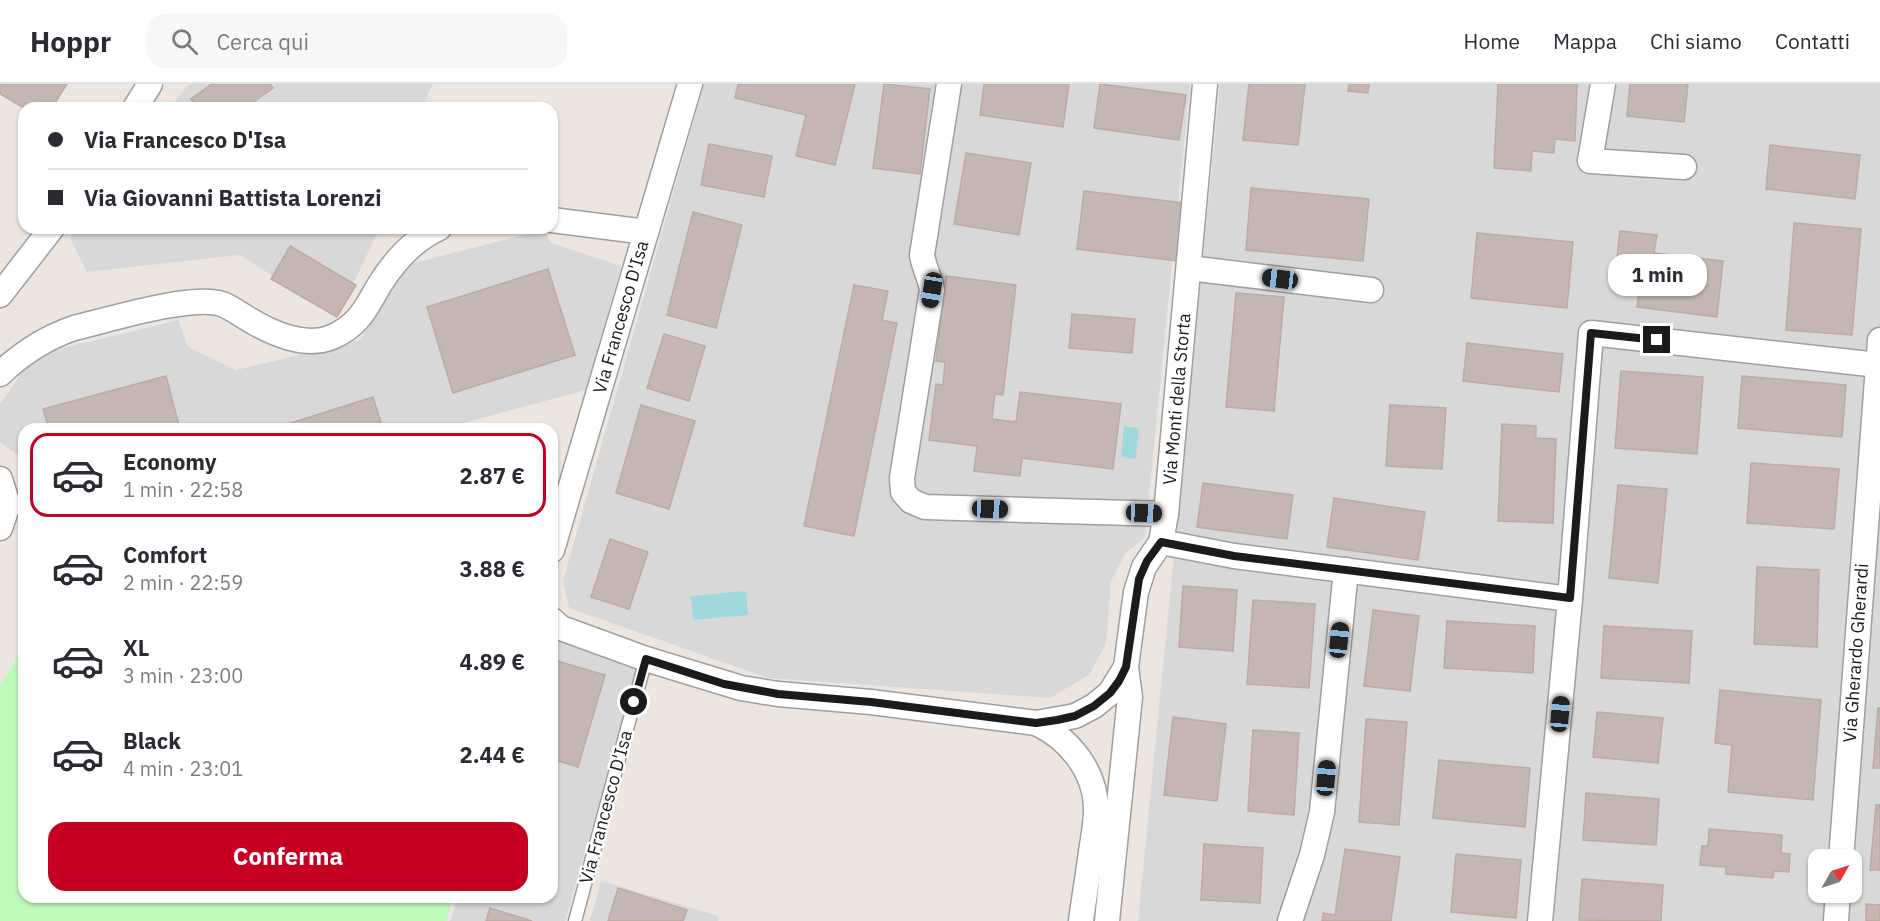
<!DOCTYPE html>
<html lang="it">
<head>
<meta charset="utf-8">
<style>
	:root { --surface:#fff; --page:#f7f7f7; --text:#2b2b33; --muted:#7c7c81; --line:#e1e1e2; --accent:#c60022 }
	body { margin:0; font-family:"IBM Plex Sans",sans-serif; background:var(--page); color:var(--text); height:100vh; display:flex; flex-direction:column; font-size:22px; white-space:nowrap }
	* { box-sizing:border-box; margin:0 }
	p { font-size:20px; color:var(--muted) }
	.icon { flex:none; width:33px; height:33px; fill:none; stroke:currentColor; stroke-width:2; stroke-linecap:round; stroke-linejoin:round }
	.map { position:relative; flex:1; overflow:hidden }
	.details { position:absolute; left:18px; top:339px; width:540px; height:480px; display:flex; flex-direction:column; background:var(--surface); border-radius:18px; box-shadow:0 2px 4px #0004 }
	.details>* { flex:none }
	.guide { position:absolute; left:18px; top:18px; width:540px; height:132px; border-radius:18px; box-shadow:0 2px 4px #0004; display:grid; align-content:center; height:132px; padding:0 30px; background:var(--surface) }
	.needle { width:39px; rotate:51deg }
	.buttons { position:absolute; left:1808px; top:765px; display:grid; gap:12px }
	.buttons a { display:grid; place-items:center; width:54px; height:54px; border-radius:12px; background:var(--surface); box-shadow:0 2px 4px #0004; font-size:30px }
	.end { position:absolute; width:27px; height:27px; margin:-14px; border:8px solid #1b1b1b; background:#fff; box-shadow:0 0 0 3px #fff }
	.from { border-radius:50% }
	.bubble { position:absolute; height:42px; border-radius:18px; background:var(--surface); box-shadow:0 2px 4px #0004; font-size:20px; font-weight:800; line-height:42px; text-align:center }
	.car { position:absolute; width:18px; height:36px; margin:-18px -9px; border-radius:8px; box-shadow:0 0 4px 2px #0007; background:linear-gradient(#222 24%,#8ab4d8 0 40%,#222 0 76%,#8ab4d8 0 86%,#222 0) }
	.guide b { display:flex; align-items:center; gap:21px; height:57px; font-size:22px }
	.guide b+b { border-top:2px solid var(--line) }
	.guide i { width:15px; height:15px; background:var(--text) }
	ul { padding:10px 0 0; list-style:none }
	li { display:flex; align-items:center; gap:18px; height:84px; margin:0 12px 9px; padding:0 18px; border:3px solid transparent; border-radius:18px }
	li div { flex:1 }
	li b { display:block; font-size:22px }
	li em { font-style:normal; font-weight:800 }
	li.selected { border-color:var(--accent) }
	li>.icon { width:54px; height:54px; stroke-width:1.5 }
	.primary-button { display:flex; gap:12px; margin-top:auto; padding:12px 30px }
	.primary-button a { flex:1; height:69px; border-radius:18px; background:var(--accent); color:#fff; font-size:24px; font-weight:800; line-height:69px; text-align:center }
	header { display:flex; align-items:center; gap:36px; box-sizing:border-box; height:84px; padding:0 30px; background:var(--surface); border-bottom:2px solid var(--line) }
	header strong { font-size:28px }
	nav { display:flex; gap:33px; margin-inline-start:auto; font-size:21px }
	.search { width:420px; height:54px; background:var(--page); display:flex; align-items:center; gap:15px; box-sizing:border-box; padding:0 21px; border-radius:18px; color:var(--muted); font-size:22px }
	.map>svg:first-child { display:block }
	.residential { fill:#d9d8d8; fill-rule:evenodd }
	.park { fill:#c0faba }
	.water { fill:#9fd9dc }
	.building { fill:#c4b7b3; stroke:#beaaa2; stroke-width:1.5 }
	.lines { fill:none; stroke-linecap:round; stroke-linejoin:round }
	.service-casing { stroke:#9f9f9f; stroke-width:15 }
	.minor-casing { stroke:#9f9f9f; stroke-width:27 }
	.service { stroke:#fff; stroke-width:12 }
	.minor { stroke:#fff; stroke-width:24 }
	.route { stroke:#1b1b1b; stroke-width:8 }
	.labels { text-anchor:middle; stroke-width:5; stroke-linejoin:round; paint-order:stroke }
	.street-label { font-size:18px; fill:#1b1b1b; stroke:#fff }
</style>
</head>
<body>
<header>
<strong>Hoppr</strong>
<div class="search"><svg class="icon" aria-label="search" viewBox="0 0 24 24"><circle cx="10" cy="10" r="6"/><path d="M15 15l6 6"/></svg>Cerca qui</div>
<nav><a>Home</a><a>Mappa</a><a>Chi siamo</a><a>Contatti</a></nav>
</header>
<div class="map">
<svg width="1880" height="837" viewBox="0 0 1880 837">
	<rect width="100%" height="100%" fill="#ede6e0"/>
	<g class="residential">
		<path d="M189 0H433L422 24H170Z"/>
		<path d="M704 0H1190L1145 453 1125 470 1111 497 1106 560 1089 591 1050 614 768 594 569 524 563 497Z"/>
		<path d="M1220 0H1880V837H1138ZM1818 776H1851V808H1818Z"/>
		<path d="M77 144H380L337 233 240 171 87 188 70 153Z"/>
		<path d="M544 146 551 159 621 182 586 306 441 345H24V391L18 371 0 358V320L34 271 178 236 188 263 236 286 360 256 409 180Z"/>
		<path d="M552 549 639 582 565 837H450L458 813H552Z"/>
		<path d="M601 797 719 832 718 837H590Z"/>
	</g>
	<path class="park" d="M24 563V813H454L446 837H0V601Z"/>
	<g class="water">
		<path d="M1124 342 1139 344 1136 375 1121 373Z"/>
		<path d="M746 507 748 531 693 536 691 512Z"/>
	</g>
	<g class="building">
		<path d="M0 0H67L52 24H24L0 10Z"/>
		<path d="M212 0H270L273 4 245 24H197L191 15Z"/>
		<path d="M738 0H855L835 81 796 72 806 31 735 14Z"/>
		<path d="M884 0 930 5 920 90 873 84Z"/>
		<path d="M984 0H1069L1063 43 980 31Z"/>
		<path d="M1100 0 1186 11 1179 56 1094 44Z"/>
		<path d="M1249 0H1305L1298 61 1243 56Z"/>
		<path d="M1349 0H1369L1368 9 1348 7Z"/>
		<path d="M1498 0H1577L1575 57 1555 55 1554 69 1532 67 1531 87 1494 84Z"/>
		<path d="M1630 0H1688L1684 38 1627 32Z"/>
		<path d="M709 60 772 72 764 113 701 101Z"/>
		<path d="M1770 61 1860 71 1855 115 1766 105Z"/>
		<path d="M966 69 1031 79 1019 151 954 140Z"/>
		<path d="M1251 104 1369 115 1363 177 1246 166Z"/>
		<path d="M1084 107 1192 120 1186 178 1077 165Z"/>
		<path d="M693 128 742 141 716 244 667 231Z"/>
		<path d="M1794 139 1861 145 1852 251 1786 246Z"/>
		<path d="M1620 147 1657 151 1654 169 1723 177 1717 233 1637 223 1641 186 1616 183Z"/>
		<path d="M1477 149 1573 158 1567 224 1471 214Z"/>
		<path d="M290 162 356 201 337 233 271 195Z"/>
		<path d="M548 185 575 271 453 309 427 223Z"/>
		<path d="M946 192 1016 201 1003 311 995 310 992 335 1016 338 1020 308 1121 320 1113 385 1022 374 1020 392 974 387 977 362 929 356 936 300 943 301 945 278 936 277Z"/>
		<path d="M854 201 888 207 882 236 897 239 854 452 804 442Z"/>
		<path d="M1236 209 1284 213 1274 327 1226 323Z"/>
		<path d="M1072 230 1135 235 1132 269 1069 264Z"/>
		<path d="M664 250 705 262 689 317 647 304Z"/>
		<path d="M1467 259 1563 270 1559 308 1463 297Z"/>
		<path d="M1621 287 1703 293 1697 370 1615 364Z"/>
		<path d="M166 292 180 345H49L43 325Z"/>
		<path d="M1742 292 1846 301 1842 353 1738 344Z"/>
		<path d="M373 313 383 345H272Z"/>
		<path d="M641 321 695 337 669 425 616 409Z"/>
		<path d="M1390 321 1446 324 1442 385 1386 382Z"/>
		<path d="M1502 340 1536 342V354L1556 355 1553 439 1498 437Z"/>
		<path d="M1751 379 1839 385 1834 445 1747 439Z"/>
		<path d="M1203 399 1293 411 1287 455 1197 443Z"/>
		<path d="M1618 401 1667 405 1658 499 1609 494Z"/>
		<path d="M1334 414 1425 428 1418 476 1327 463Z"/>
		<path d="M610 455 648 468 629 525 591 513Z"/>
		<path d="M1757 483 1819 486 1817 563 1754 560Z"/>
		<path d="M1183 502 1237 506 1233 567 1179 563Z"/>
		<path d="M1253 516 1315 520 1309 604 1247 600Z"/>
		<path d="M1373 526 1419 532 1410 607 1364 602Z"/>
		<path d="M1447 537 1535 542 1533 589 1444 584Z"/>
		<path d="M1604 542 1692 547 1689 599 1601 594Z"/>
		<path d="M554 576 605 591 578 683 552 675V582Z"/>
		<path d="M1720 606 1821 616 1813 716 1728 708 1732 661 1715 659Z"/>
		<path d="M1878 624H1880V684H1873Z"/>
		<path d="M1597 628 1663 634 1658 679 1593 673Z"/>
		<path d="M1173 633 1226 640 1217 717 1164 711Z"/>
		<path d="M1366 635 1407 638 1399 741 1359 738Z"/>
		<path d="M1253 646 1299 649 1294 731 1248 727Z"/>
		<path d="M1439 676 1530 684 1525 743 1433 734Z"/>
		<path d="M1586 709 1659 715 1656 761 1583 756Z"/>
		<path d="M1876 721H1880V786H1870Z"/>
		<path d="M1709 745 1782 751 1781 769 1790 770 1789 788 1774 787 1773 794 1726 790V783L1700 781 1702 762H1708Z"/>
		<path d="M1204 760 1263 764 1260 819 1201 816Z"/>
		<path d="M1345 765 1400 773 1391 837H1322L1323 829 1335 831Z"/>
		<path d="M1456 770 1521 776 1516 834 1451 828Z"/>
		<path d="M1582 795 1663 801 1661 837 1579 836Z"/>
		<path d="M618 804 687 826 683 837H608Z"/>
		<path d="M1866 820 1880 821V837H1866Z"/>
		<path d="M490 824 532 837H486Z"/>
	</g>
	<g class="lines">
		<defs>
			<path id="service" d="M575 837 646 575"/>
			<g id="minor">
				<path d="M949 0 922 171C924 184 930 193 932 206L902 394 903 408 911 417 925 423 1166 430"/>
				<path d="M1603 0 1590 77 1684 83"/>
				<path d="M135 24 150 0"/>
				<path d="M552 136 646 148"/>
				<path d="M1189 184 1371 206"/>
				<path d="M0 211 52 144"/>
				<path d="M0 290C22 269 45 254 74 244 109 236 191 210 222 220 232 224 241 231 250 236 273 250 306 264 332 253 360 241 366 223 380 200 395 176 413 156 439 144"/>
				<path d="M0 395 8 421 0 444"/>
				<path d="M1161 458 1234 472 1570 515 1591 249 1878 281"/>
				<path d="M552 466 690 0"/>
				<path d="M552 536 561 544 646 575 741 604 778 610 871 618 1036 639 1075 632 1094 622 1110 609 1126 583"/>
				<path d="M1036 639C1070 655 1096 688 1096 726 1096 740 1093 754 1091 768 1088 791 1084 814 1081 837"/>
				<path d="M1841 776 1880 256"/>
				<path d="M1107 837 1130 613 1126 583 1136 508 1144 483 1161 458 1166 430 1205 0"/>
				<path d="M1290 837 1312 771 1322 728 1346 486"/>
				<path d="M1540 837 1570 515"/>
				<path d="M1836 837 1838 808"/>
			</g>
		</defs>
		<use href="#service" class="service-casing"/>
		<use href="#minor" class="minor-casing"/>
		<use href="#service" class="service"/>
		<use href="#minor" class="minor"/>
	</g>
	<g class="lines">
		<path class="route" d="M634 618 646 575 724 600 778 610 871 618 1036 639 1057 636 1075 632 1094 622 1110 609 1119 597 1126 583 1139 495 1147 477 1161 458 1234 472 1570 514 1591 249 1657 256"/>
	</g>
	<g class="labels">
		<g class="street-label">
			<text transform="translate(621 233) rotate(-74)" y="6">Via Francesco D'Isa</text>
			<text transform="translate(1177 315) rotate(-85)" y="6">Via Monti della Storta</text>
			<text transform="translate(1856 569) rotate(-86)" y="6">Via Gherardo Gherardi</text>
			<text transform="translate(606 723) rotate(-75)" y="6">Via Francesco D'Isa</text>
		</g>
	</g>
</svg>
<div class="buttons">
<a><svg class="needle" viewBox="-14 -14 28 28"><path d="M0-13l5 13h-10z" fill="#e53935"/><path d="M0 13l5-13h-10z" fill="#7c7c81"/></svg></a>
</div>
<i class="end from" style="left:634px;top:618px"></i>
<i class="end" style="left:1657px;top:256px"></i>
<div class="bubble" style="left:1608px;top:170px;width:99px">1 min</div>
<i class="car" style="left:1280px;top:195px;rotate:277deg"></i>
<i class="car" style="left:932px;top:206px;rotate:189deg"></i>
<i class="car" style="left:990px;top:425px;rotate:92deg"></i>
<i class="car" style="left:1144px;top:429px;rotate:92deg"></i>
<i class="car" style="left:1339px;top:556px;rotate:6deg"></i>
<i class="car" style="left:1560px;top:630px;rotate:5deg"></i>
<i class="car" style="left:1326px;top:694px;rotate:5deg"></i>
<div class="guide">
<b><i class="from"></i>Via Francesco D'Isa</b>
<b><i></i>Via Giovanni Battista Lorenzi</b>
</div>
<section class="details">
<ul>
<li class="selected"><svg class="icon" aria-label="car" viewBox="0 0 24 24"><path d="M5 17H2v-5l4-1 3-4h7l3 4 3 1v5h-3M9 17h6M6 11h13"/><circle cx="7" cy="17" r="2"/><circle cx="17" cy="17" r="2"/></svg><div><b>Economy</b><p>1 min · 22:58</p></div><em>2.87 €</em></li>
<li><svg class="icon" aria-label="car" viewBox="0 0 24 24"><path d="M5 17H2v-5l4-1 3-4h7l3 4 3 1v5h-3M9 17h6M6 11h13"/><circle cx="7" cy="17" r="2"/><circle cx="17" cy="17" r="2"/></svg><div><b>Comfort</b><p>2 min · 22:59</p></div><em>3.88 €</em></li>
<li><svg class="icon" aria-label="car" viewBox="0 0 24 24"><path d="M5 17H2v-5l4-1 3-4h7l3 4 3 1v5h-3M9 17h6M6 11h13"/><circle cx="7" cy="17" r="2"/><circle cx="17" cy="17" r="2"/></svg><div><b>XL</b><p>3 min · 23:00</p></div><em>4.89 €</em></li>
<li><svg class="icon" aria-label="car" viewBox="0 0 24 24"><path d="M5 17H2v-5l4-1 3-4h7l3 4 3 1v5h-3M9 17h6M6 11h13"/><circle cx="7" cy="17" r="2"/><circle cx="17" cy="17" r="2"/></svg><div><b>Black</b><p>4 min · 23:01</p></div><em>2.44 €</em></li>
</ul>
<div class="primary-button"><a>Conferma</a></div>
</section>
</div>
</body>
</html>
